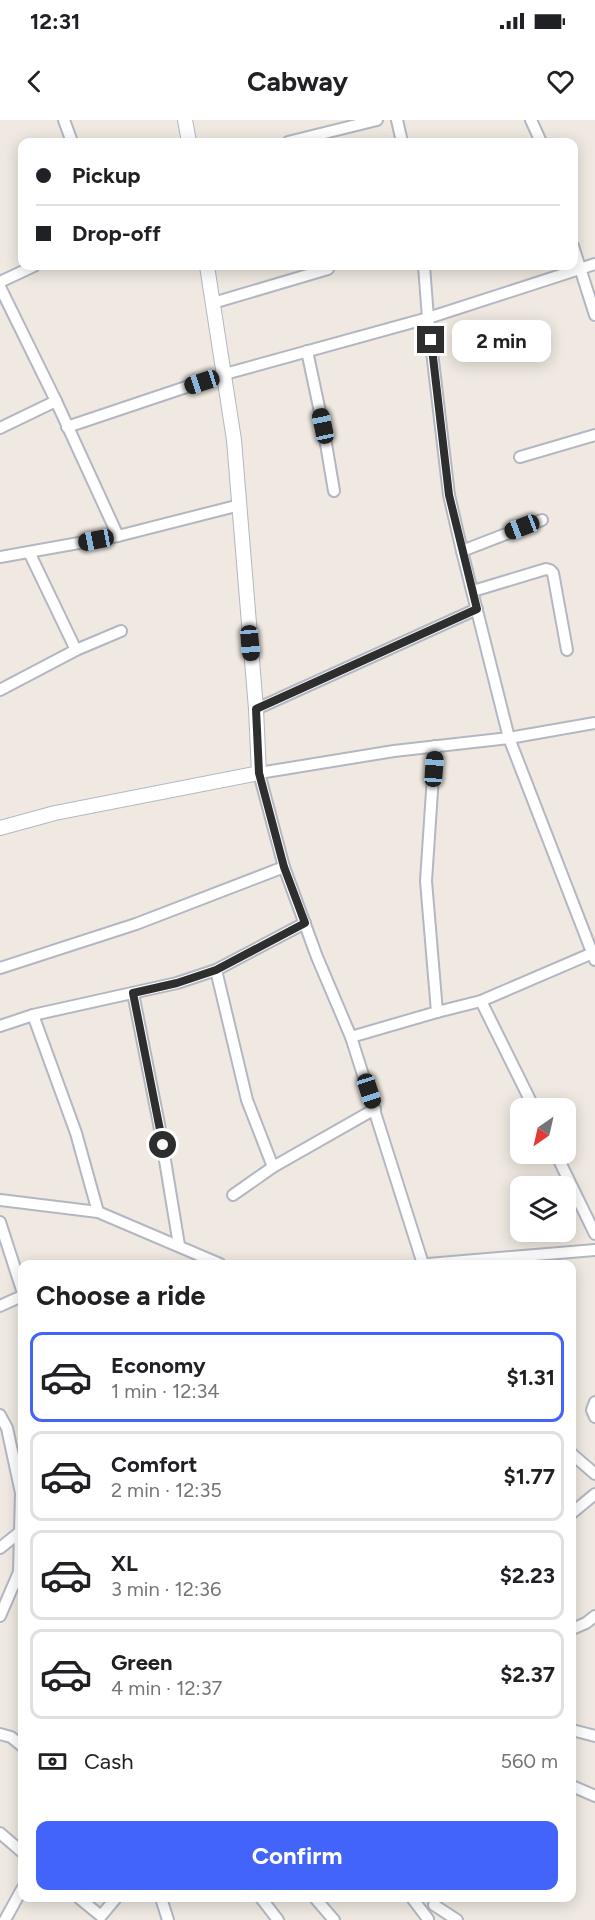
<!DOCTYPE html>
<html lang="en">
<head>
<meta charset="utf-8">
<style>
	:root { --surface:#fff; --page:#f6f6f6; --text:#202124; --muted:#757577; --line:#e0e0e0; --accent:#4264fb }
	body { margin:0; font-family:Figtree,sans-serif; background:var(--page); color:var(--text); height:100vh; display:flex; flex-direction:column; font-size:22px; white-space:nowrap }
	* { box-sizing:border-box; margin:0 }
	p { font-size:20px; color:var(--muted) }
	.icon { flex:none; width:33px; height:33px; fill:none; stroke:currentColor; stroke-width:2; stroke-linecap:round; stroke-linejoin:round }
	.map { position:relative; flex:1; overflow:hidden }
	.details { position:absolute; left:18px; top:1140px; width:558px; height:642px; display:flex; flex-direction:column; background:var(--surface); border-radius:12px; box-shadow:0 3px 15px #0003 }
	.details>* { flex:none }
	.guide { position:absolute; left:18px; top:18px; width:560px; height:132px; border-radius:12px; box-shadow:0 3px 15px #0003; display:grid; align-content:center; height:132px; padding:0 18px; background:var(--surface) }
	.needle { width:39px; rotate:214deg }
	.controls { position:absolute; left:510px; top:978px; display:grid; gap:12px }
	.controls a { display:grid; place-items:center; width:66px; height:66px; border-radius:12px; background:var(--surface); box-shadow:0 3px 15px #0003; font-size:30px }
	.end { position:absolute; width:27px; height:27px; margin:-14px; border:8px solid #2e2e2e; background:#fff; box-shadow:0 0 0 3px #fff }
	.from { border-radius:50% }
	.bubble { position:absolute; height:42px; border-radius:12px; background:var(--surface); box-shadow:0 3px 15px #0003; font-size:20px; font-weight:700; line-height:42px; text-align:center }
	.car { position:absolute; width:18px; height:36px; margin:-18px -9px; border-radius:8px; box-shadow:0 0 4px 2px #0007; background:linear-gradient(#222 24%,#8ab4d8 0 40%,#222 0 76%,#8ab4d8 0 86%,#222 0) }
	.guide b { display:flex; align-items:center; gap:21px; height:57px; font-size:22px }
	.guide b+b { border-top:2px solid var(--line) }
	.guide i { width:15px; height:15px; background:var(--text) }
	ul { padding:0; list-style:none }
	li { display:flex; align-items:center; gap:18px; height:90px; margin:0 12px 9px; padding:0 6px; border:3px solid var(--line); border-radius:12px }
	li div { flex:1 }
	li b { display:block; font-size:22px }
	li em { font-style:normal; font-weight:700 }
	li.on { border-color:var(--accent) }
	li>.icon { width:54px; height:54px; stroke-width:1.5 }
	h2 { padding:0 18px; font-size:27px; line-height:72px }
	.pay { display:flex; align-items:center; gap:15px; height:66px; padding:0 18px; font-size:22px }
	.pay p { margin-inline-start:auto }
	.button { display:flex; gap:12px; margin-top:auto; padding:12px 18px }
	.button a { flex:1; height:69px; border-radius:12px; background:var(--accent); color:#fff; font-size:24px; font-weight:700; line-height:69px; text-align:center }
	.status { display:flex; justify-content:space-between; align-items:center; height:42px; padding:0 30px; background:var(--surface); direction:ltr }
	.status svg { height:16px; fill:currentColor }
	header { display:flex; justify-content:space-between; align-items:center; height:78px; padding:0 18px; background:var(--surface); font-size:27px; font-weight:700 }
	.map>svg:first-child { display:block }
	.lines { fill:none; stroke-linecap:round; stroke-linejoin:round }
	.minor-casing { stroke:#b4b7c1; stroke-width:14 }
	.tertiary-casing { stroke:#b4b7c1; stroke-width:16 }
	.minor { stroke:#fff; stroke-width:10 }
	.tertiary { stroke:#fff; stroke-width:14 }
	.route { stroke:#2e2e2e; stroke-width:8 }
</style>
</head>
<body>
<div class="status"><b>12:31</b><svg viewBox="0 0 49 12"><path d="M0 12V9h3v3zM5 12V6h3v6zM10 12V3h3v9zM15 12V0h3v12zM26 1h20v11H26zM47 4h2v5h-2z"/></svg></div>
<header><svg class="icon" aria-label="back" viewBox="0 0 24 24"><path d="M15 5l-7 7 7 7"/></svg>Cabway<svg class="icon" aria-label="heart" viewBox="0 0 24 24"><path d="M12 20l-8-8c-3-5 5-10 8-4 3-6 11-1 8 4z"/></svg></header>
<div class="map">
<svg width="595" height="1800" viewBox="0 0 595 1800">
	<rect width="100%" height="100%" fill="#efe9e1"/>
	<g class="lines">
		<defs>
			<g id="minor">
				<path d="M64 0 72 22"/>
				<path d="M397 0 402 22"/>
				<path d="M531 0 541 22"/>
				<path d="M288 22 377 0"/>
				<path d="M573 126 595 195"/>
				<path d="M424 146 428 198 449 375 462 431 509 618 595 840"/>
				<path d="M0 162 34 146"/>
				<path d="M0 167 56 281 118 416"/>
				<path d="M213 183 328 149"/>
				<path d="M307 231 323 306 334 371"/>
				<path d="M67 307 225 254 428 198 595 144"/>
				<path d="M0 308 56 281"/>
				<path d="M520 337 595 315"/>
				<path d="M462 431 542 400"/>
				<path d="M29 432 76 530"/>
				<path d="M0 437 118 416 240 385"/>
				<path d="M473 471 546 449 550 450 553 453 567 530"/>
				<path d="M0 570 76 530 121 511"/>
				<path d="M256 589 477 489"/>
				<path d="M0 848 136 804 284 747"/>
				<path d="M216 850 247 980 273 1047"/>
				<path d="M133 873 159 1004 179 1125"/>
				<path d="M437 892 481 881"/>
				<path d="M33 895 76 1013 98 1092"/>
				<path d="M0 906 33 895 177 863 216 850 305 803"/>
				<path d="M351 917 437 892 426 761 435 626"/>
				<path d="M534 988 481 881 595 832"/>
				<path d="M556 1034 595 1114"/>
				<path d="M233 1075 273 1047 375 989"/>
				<path d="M0 1080 98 1092 220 1144"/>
				<path d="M0 1102 22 1170"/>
				<path d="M423 1144 351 917 317 837 284 747 259 653 394 631 509 618 595 603"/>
				<path d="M428 1144 595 1130"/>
				<path d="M0 1186 22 1176"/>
				<path d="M595 1282 592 1290 595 1297"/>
				<path d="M0 1295 7 1308 21 1373 19 1452 0 1496"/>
				<path d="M572 1334 595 1354"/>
				<path d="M572 1393 595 1374"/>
				<path d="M0 1428 20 1412"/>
				<path d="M572 1509 586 1503 595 1496"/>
				<path d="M572 1610 595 1616"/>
				<path d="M0 1614 11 1617 22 1626"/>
				<path d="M572 1666 595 1676"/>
				<path d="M0 1713 22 1732"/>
				<path d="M79 1778 101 1796 116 1778"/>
				<path d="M161 1778 168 1800"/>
				<path d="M261 1778 278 1800"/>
				<path d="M315 1778 334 1800"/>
				<path d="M412 1778 428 1799"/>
				<path d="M434 1785 457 1800"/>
				<path d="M5 1800 22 1769"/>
			</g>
			<g id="tertiary">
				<path d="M185 0 189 22"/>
				<path d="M0 708 55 693 259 653 256 589 234 320 207 146"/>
			</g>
		</defs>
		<use href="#minor" class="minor-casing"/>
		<use href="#tertiary" class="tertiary-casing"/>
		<use href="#minor" class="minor"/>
		<use href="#tertiary" class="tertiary"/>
	</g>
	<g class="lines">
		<path class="route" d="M163 1025 133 873 177 863 216 850 305 803 284 747 259 653 256 589 477 489 449 375 431 220"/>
	</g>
</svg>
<div class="controls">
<a><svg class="needle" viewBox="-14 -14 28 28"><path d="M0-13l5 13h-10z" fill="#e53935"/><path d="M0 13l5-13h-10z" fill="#757577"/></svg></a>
<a><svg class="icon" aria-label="layers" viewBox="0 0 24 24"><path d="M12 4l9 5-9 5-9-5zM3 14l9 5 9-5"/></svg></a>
</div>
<i class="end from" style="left:163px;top:1025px"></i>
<i class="end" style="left:431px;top:220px"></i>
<div class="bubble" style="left:452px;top:200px;width:99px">2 min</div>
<i class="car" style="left:202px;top:262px;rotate:252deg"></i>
<i class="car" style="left:323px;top:306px;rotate:348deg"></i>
<i class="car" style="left:522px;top:407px;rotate:249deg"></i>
<i class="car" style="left:96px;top:420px;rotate:259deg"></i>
<i class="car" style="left:250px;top:523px;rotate:175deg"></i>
<i class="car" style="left:434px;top:649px;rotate:4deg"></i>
<i class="car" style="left:369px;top:971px;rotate:162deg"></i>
<div class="guide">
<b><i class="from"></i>Pickup</b>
<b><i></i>Drop-off</b>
</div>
<section class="details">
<h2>Choose a ride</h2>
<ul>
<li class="on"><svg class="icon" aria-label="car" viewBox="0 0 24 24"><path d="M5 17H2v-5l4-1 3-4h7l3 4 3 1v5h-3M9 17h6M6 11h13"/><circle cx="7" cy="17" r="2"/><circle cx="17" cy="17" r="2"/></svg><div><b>Economy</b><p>1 min · 12:34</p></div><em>$1.31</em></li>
<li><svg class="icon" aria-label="car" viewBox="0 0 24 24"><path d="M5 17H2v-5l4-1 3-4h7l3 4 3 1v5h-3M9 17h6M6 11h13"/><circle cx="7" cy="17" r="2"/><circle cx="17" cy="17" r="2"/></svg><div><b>Comfort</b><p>2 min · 12:35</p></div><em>$1.77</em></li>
<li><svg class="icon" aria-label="car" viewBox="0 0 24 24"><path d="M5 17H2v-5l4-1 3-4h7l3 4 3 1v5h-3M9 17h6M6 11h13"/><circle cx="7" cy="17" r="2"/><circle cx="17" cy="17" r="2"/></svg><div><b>XL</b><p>3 min · 12:36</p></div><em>$2.23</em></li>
<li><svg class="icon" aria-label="car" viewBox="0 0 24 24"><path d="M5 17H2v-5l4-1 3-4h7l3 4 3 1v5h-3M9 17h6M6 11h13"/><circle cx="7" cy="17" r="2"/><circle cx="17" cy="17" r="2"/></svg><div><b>Green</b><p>4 min · 12:37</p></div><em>$2.37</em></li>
</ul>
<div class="pay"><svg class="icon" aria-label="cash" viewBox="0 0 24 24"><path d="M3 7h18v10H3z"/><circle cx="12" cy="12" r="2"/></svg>Cash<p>560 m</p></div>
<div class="button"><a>Confirm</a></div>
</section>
</div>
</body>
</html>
